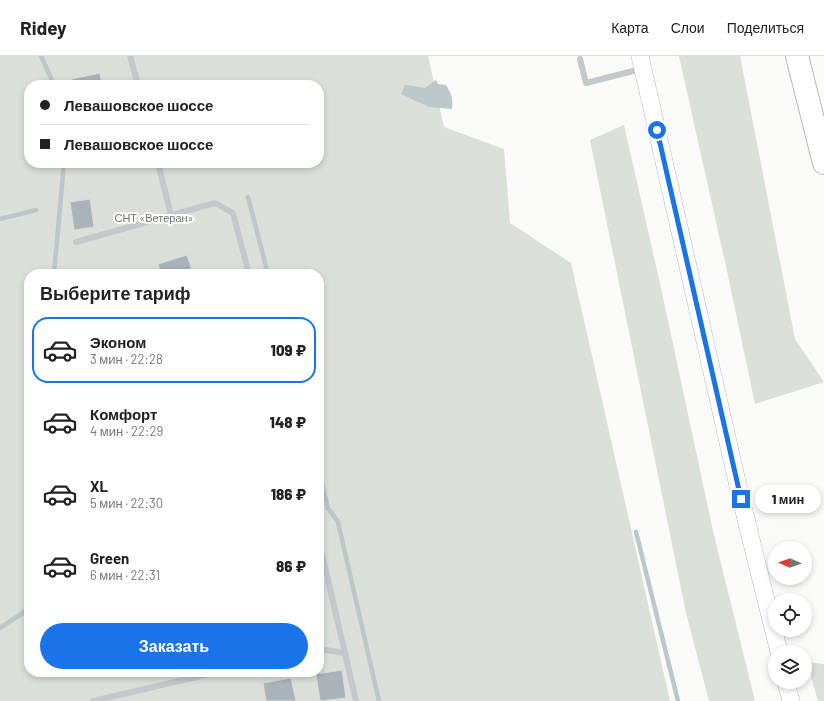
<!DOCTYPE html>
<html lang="ru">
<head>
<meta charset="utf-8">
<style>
	:root { --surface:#fff; --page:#f6f6f6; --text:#222; --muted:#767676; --line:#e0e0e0; --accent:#1a73e8 }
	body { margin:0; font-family:Barlow,sans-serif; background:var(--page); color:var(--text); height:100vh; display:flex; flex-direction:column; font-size:15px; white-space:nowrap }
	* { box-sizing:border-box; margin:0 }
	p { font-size:13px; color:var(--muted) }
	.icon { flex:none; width:22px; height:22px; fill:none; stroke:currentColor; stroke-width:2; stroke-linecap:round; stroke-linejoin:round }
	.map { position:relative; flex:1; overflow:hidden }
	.drawer { position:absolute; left:24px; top:213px; width:300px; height:408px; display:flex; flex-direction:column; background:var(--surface); border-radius:16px; box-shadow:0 2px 6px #0003 }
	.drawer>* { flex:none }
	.guide { position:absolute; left:24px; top:24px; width:300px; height:88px; border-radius:16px; box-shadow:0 2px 6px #0003; display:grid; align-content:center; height:88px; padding:0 16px; background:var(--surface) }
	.needle { width:26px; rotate:272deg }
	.controls { position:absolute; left:768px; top:485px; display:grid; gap:8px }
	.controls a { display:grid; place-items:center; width:44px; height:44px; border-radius:50%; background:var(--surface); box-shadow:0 2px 6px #0003; font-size:20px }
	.end { position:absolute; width:18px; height:18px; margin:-9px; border:5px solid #1a73e8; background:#fff; box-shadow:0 0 0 2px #fff }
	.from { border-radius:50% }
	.bubble { position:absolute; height:28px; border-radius:14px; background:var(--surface); box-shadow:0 2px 6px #0003; font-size:13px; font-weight:800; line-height:28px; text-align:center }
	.guide b { display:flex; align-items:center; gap:14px; height:38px; font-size:15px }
	.guide b+b { border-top:1px solid var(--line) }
	.guide i { width:10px; height:10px; background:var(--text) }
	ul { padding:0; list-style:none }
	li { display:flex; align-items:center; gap:12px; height:66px; margin:0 8px 6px; padding:0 8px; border:2px solid transparent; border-radius:16px }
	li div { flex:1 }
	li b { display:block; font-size:15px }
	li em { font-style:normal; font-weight:800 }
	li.active { border-color:var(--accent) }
	li>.icon { width:36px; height:36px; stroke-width:1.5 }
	h2 { padding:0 16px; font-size:18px; line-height:48px }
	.primary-button { display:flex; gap:8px; margin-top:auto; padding:8px 16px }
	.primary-button a { flex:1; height:46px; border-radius:24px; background:var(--accent); color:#fff; font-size:16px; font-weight:800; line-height:46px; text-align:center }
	header { display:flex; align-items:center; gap:24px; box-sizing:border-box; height:56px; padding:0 20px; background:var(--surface); border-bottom:1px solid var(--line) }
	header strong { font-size:19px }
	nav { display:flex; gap:22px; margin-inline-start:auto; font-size:14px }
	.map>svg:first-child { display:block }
	.green { fill:#dadfd7; fill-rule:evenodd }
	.water { fill:#bbc7cb }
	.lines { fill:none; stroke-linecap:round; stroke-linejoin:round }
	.stream { stroke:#bbc7cb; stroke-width:4.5 }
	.building { fill:#aab3b9; stroke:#dcdcda }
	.secondary-casing { stroke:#b3babf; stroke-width:18 }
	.motorway-casing { stroke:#b4b9bd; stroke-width:24 }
	.service { stroke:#c3c8cc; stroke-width:6 }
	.secondary { stroke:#fff; stroke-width:17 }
	.motorway { stroke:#fff; stroke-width:22 }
	.route { stroke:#1a73e8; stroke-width:5 }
	.labels { text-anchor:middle; stroke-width:4; stroke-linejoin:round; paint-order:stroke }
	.park-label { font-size:11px; fill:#687a64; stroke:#fff }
</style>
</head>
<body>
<header>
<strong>Ridey</strong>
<nav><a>Карта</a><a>Слои</a><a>Поделиться</a></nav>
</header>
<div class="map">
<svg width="824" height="645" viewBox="0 0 824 645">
	<rect width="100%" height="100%" fill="#fafaf8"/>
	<g class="green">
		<path d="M0 0H428L444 71 504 93 510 167 571 207 670 645H0ZM29 29H319V107H29ZM29 218H319V616H29Z"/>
		<path d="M679 0H740L795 283 824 326 755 348 727 215Z"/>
		<path d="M624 69 661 232 713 475 755 645H709L686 557 590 84Z"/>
		<path d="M807 606 824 608V645H818Z"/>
	</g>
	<path class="water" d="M436 24 438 28 446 29C452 39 453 42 452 53L429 51 401 38 405 29 425 32Z"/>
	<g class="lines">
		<g class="stream">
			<path d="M41 0 54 29"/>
			<path d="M248 141 268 218"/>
			<path d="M0 163 36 154"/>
			<path d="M54 218 64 107"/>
			<path d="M319 416 328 452 338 466 379 645"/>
			<path d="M636 476 678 645"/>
			<path d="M0 572 29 553"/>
		</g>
	</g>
	<g class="building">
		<path d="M100 17 102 29H73L72 23Z"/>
		<path d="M90 143 94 171 74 174 70 146Z"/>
		<path d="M187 199 193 218H161L158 208Z"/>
		<path d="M342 614 346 642 320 645 316 618Z"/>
		<path d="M291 622 296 645H266L263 627Z"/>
	</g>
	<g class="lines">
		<defs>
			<g id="secondary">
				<path d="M640 0 741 443 779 596"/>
				<path d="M786 626 791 645"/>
			</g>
			<path id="motorway" d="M797 0 824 107"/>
		</defs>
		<use href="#secondary" class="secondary-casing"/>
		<use href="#motorway" class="motorway-casing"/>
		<g class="service">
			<path d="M130 0 138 29"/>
			<path d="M580 3 586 27 641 13"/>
			<path d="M158 107 171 159"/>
			<path d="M76 186 215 147 233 157 249 218"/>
			<path d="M319 485 356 645"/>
			<path d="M319 593 345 597"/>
			<path d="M93 645 218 616"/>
		</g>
		<use href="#secondary" class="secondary"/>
		<use href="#motorway" class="motorway"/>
	</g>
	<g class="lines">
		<path class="route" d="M657 74 741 443"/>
	</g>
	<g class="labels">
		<g class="park-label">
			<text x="154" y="166">СНТ «Ветеран»</text>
		</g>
	</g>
</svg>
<div class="controls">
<a><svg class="needle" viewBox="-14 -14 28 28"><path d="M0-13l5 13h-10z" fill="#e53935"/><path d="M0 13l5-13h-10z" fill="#767676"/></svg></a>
<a><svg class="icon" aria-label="locate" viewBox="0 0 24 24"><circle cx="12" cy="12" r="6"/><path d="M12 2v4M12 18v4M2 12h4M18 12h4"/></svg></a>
<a><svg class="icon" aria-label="layers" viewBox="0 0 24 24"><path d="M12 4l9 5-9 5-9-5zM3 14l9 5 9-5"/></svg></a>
</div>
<i class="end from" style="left:657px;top:74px"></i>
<i class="end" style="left:741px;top:443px"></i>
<div class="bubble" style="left:755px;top:429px;width:66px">1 мин</div>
<div class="guide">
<b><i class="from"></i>Левашовское шоссе</b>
<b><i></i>Левашовское шоссе</b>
</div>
<section class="drawer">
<h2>Выберите тариф</h2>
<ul>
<li class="active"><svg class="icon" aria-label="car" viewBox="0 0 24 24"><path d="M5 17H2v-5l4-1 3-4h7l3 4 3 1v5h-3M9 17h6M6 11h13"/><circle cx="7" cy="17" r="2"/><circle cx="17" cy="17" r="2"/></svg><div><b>Эконом</b><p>3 мин · 22:28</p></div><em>109 ₽</em></li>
<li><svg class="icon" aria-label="car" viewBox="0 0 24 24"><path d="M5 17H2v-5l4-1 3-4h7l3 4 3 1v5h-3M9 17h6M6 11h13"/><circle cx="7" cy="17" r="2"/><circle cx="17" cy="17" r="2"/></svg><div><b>Комфорт</b><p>4 мин · 22:29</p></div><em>148 ₽</em></li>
<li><svg class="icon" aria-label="car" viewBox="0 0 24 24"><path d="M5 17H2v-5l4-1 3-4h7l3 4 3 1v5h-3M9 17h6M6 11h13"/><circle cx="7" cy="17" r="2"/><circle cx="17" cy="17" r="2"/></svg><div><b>XL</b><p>5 мин · 22:30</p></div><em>186 ₽</em></li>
<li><svg class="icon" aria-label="car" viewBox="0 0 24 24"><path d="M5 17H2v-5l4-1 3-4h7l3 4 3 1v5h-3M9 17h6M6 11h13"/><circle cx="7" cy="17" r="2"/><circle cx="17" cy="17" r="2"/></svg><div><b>Green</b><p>6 мин · 22:31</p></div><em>86 ₽</em></li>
</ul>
<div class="primary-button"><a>Заказать</a></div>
</section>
</div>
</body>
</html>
